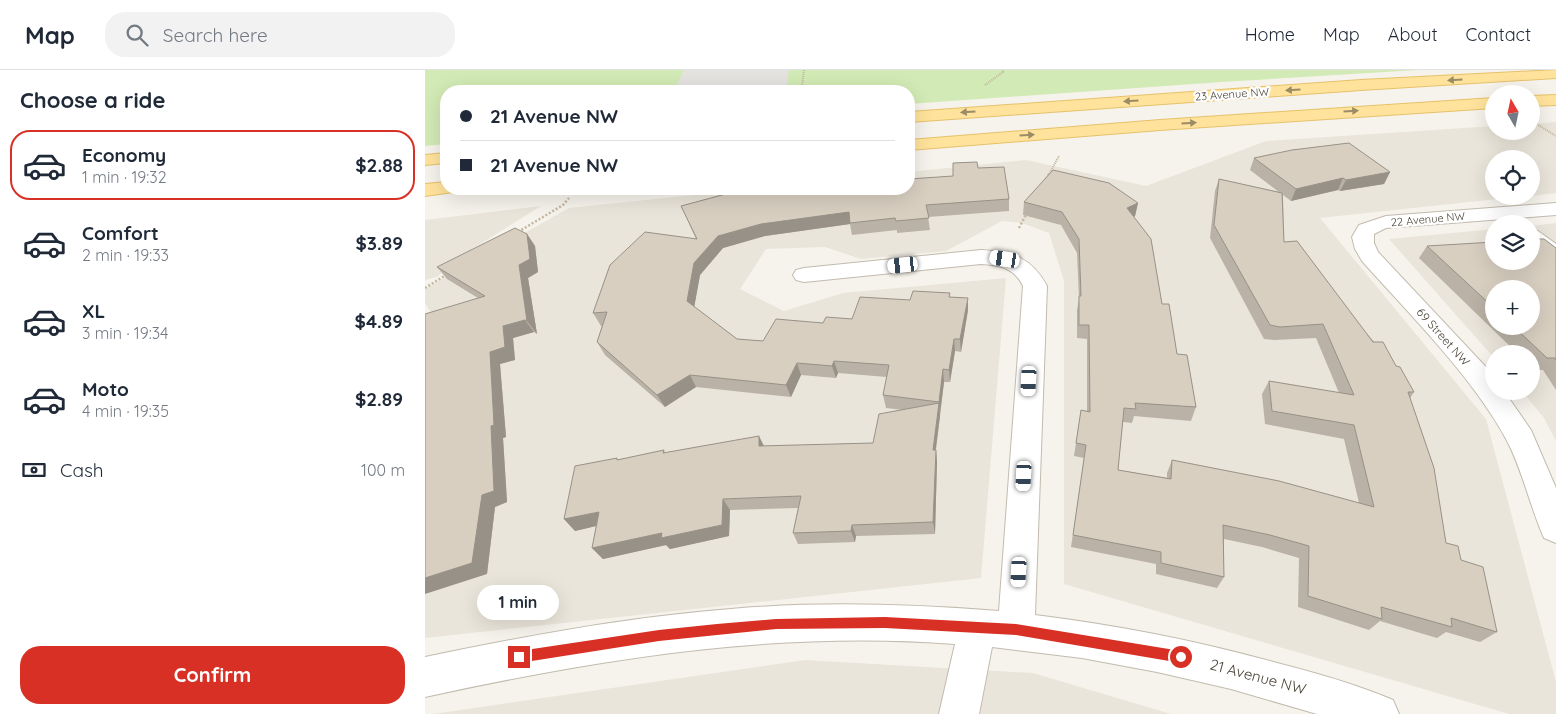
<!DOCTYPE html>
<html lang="en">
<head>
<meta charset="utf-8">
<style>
	:root { --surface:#fff; --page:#f2f2f3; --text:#1f2937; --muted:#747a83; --line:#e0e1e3; --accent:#d93025 }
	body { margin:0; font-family:Quicksand,sans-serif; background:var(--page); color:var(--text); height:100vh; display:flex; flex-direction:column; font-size:19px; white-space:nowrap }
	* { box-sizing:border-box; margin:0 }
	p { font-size:16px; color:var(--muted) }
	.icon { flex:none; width:28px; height:28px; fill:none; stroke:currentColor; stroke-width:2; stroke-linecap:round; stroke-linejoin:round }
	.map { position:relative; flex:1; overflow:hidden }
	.sheet { display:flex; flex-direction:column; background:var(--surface); width:425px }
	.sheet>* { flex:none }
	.hud { position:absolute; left:15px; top:15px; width:475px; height:110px; border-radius:20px; box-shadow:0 5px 20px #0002; display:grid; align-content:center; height:110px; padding:0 20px; background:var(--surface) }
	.needle { width:32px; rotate:351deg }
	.fabs { position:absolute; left:1060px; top:15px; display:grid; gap:10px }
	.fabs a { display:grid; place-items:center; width:55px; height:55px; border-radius:50%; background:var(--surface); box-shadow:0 5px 20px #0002; font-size:25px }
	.end { position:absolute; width:22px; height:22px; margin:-11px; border:6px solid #d93025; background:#fff; box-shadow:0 0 0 2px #fff }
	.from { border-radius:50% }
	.bubble { position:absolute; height:35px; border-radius:18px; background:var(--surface); box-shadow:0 5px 20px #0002; font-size:16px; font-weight:700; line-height:35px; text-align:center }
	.car { position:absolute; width:15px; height:30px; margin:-15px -8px; border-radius:6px; box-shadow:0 0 4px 1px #0007; background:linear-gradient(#fff 24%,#345 0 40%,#fff 0 76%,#345 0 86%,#fff 0) }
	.hud b { display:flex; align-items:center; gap:18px; height:48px; font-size:19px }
	.hud b+b { border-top:1px solid var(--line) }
	.hud i { width:12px; height:12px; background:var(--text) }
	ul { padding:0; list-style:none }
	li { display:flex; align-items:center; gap:15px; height:70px; margin:0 10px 8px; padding:0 10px; border:2px solid transparent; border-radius:20px }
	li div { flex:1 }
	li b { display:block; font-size:19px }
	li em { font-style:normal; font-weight:700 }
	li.active { border-color:var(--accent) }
	li>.icon { width:45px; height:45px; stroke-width:1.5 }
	h2 { padding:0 20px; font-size:22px; line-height:60px }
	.pay { display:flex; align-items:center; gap:12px; height:55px; padding:0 20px; font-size:19px }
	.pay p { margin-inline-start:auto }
	.primary-button { display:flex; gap:10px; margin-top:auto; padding:10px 20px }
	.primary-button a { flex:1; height:58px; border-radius:20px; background:var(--accent); color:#fff; font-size:20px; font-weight:700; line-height:58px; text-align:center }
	header { display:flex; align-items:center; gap:30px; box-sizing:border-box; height:70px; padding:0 25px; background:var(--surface); border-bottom:1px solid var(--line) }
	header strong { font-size:24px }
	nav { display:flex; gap:28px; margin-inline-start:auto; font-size:18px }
	.search { width:350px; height:45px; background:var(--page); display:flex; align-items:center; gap:12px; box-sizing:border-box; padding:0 18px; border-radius:20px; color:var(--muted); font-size:19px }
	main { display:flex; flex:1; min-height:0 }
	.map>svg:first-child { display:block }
	.residential { fill:#eae5da; fill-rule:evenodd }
	.green { fill:#d2eab5 }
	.parking { fill:#e5e3e0 }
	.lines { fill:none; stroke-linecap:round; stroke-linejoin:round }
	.minor-casing { stroke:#c2bbae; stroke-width:2 }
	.major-casing { stroke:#e6c16a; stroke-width:2 }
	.path-far1 { stroke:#c4b79f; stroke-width:2; stroke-dasharray:1 1; stroke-linecap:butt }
	.path { stroke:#c4b79f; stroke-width:2.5; stroke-dasharray:2 2; stroke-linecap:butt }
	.minor { fill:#fff; fill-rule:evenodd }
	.major { fill:#ffe39c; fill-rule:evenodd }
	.wall { fill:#bab2a6; fill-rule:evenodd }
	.shaded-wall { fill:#979187 }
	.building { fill:#d8cfc1; stroke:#979187 }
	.oneway { fill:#9c8c66 }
	.route { fill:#d93025 }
	.labels { text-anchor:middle; stroke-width:4.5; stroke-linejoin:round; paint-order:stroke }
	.far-street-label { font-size:11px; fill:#4b4439; stroke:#fff }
	.street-label { font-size:12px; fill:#4b4439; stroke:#fff }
	.near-street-label { font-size:15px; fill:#4b4439; stroke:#fff }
</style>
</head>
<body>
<header>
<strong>Map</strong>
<div class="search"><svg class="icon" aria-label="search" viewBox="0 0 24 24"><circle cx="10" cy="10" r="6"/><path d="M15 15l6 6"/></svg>Search here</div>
<nav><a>Home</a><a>Map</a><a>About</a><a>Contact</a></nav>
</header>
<main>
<section class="sheet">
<h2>Choose a ride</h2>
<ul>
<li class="active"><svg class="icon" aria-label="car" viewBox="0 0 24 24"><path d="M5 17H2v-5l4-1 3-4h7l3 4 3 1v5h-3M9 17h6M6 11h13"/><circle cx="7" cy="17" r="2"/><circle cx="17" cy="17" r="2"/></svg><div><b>Economy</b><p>1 min · 19:32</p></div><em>$2.88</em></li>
<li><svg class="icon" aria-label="car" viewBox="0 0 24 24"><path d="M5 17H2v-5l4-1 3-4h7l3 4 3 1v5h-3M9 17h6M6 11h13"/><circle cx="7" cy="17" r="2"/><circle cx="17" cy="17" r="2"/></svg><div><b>Comfort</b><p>2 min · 19:33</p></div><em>$3.89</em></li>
<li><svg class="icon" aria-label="car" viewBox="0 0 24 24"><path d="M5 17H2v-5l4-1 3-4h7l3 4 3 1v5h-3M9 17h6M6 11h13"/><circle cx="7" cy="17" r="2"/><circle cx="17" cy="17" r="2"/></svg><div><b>XL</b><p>3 min · 19:34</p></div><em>$4.89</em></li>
<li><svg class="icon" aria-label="car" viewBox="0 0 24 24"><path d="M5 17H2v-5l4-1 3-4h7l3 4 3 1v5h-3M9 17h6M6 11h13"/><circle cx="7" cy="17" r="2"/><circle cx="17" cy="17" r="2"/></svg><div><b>Moto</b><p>4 min · 19:35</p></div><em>$2.89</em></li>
</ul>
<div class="pay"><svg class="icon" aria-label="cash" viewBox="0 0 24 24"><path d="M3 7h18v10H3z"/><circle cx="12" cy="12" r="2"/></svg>Cash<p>100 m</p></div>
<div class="primary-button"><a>Confirm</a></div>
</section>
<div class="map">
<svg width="1131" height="644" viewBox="0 0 1131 644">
	<rect width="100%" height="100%" fill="#f6f3ec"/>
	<g class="residential">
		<path d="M1131 52V123L1106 126V89H1069V126H1100L895 148 1061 349 1131 612V644H1084L639 514V211L624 163 597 153 577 151 521 181 436 189 400 177 341 179 315 219 359 241 418 223 581 208 556 508 0 568V252L7 244 0 233V219L144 138 327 119H484V102L601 90 721 116 841 71 1069 56V61H1106V54Z"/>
		<path d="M116 136 36 186 12 207 0 210V150Z"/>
		<path d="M1131 153V371L1119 348 1097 321H1106V284H1069V288L964 169 1069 159V191H1106V156ZM1069 219H1106V256H1069Z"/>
		<path d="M380 590 608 603 746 644H8Z"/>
	</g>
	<path class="green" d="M0 0H993L797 12 484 34V21H21V74L0 76Z"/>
	<path class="parking" d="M259 0H364L361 21H249Z"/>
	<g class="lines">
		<defs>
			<g id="minor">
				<path d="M1131 133V145L961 158 949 164V173L953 182 1060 296 1069 307V321H1079L1106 360 1131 418V473L1119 468C1105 437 1097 398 1081 369 1047 306 985 245 937 191L930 179 927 167 934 155 961 146Z"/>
				<path d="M1106 159 1113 161 1131 174V191L1123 189 1106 175Z"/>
				<path d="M556 180C588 182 606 187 622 216L610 545C692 555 773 571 852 593 891 603 931 614 968 630L974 644H892L806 619 732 602 657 588 567 577 554 644H514L530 574C351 560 174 589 0 627V587C101 566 203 547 306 539 395 531 485 534 574 541L598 216C589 198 575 195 556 194L379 212 371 210 368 205 371 200 379 198Z"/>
			</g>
			<g id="major">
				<path d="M1131 0V8L936 20 484 52V42L936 10Z"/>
				<path d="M1131 25V35L1106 36V26Z"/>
				<path d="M1069 28V38L735 60 484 80V70L735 50Z"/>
				<path d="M21 83V93L0 95V85Z"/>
				<path d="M21 112V119H30L28 122 0 126V114Z"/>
			</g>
		</defs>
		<use href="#minor" class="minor-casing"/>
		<use href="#major" class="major-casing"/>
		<g class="path-far1">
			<path d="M379 0 377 16 393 21"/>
			<path d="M560 15 578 2 577 0"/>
			<path d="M1110 53 1131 66"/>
			<path d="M623 106 634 86"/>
		</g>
		<g class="path">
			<path d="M621 109 624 104"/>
			<path d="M594 158 602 143"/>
			<path d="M93 162 138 135 144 128"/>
			<path d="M0 218 21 205"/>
		</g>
		<use href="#minor" class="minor"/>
		<use href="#major" class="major"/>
	</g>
	<g class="wall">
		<path d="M829 88 965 102 959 114 915 121 913 120 866 131 858 125 859 172 971 296 989 322 985 328 1021 473 1036 490 1072 562 1055 572 1021 562 1012 568 955 551 944 560 873 537 874 488 837 477 799 469V507L792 518 731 504V494L646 477 659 388 649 386 656 340 662 341V269L652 268V240L654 229 652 183 636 155 598 145 599 132 713 133 710 146 709 147 752 284 771 337 766 351 709 346 707 353 698 352 693 400 742 408V403L747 390 934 433 919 369 840 354 837 324 844 311 914 323 891 268 849 270 839 269 785 168 790 121 794 109 854 122 825 100Z"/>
		<path d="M553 98 584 129V141L503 147 505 160 472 163V160L427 165 425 154 340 166 298 178 275 205 269 237 312 269 338 271 398 253 427 249 485 230 525 227 543 240 536 282 530 281 525 312H519L511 380 512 392 510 464 431 466 430 472 373 474 368 463 373 438 305 440 304 466 245 479 241 475 178 489 167 478 171 456 150 461 139 449 194 390 239 380 240 383 339 376 448 373 478 340 461 338 458 325 462 307 413 303 411 308 376 305 366 327 271 317 240 337 180 285 172 272 177 256H176L168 243 271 169 256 136 314 122 484 119Z"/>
		<path d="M102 164 110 176 113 202 103 208 112 264 109 262 88 268 90 290 75 294 81 367 78 368 82 432 70 437 62 504 53 228 22 209 12 197Z"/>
		<path d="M1002 176 1131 178V320L1118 300H1110L1106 296V284H1093L994 188ZM1069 219 1106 256H1069Z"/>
	</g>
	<g class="shaded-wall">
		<path d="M965 102 959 114 915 121 921 110Z"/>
		<path d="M918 108 913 120 866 131 871 119Z"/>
		<path d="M713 133 710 146 699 151 702 138Z"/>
		<path d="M424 142 425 154 340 166 298 178 275 205 268 244 262 231 269 193 293 166 336 154Z"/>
		<path d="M102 164 110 176 113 202 103 208 112 264 102 251 94 195Z"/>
		<path d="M543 228V240L536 282 535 269Z"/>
		<path d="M100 250 109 262 88 268 90 290 75 294 81 367 78 368 82 432 70 437 62 504 0 524V508L66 356 65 282 78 256Z"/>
		<path d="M529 269 530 281 525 312 524 300Z"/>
		<path d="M409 291 413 303 411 308 407 296Z"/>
		<path d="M372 293 376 305 366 327 361 315Z"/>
		<path d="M518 299 519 312 515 344 514 332Z"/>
		<path d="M265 305 271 317 240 337 232 325Z"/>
		<path d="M514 333 515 346 509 392 508 380Z"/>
		<path d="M334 366 340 378 334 376Z"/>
		<path d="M511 380 512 392 510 464 508 452Z"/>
		<path d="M298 429 305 440 304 466 245 479 241 475 178 489 167 478Z"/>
		<path d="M174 442 184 453 150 461 139 449Z"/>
		<path d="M427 455 431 466 430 472 426 461Z"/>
	</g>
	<g class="building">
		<path d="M924 73 965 102 921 110 918 108 871 119 829 88 867 80Z"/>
		<path d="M552 92 553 98 579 97 584 129 501 135 504 148 471 151 470 148 425 153 424 142 336 154 293 166 269 193 262 231 312 269 338 271 351 249 398 253 401 247 427 249 435 227 485 230 488 221 525 223 524 227 543 228 535 269H529L524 300 518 299 514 332 458 325 464 295 409 291 407 296 372 293 361 315 265 305 232 325 172 272 182 242 168 243 185 195 220 162 272 169 256 136 312 121 314 122 343 119H484V109L528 106V93Z"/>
		<path d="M628 100 684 113 713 133 702 138 726 169 737 234H744L752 284 762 285 771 337 710 333 711 339 699 338 693 400 746 409 747 390 854 411 949 437 929 355 847 341 844 311 929 325 898 254 855 257 845 255 789 155 794 109 857 123 859 172 872 171 948 272H958L971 296 975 297 989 322H983L1009 398 1021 473 1033 476 1036 490 1058 497 1072 562 1026 548 1027 557 956 537 957 549 883 526 884 476 845 465 798 455 799 507 736 493V482L648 465 661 375 651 373 656 340 665 342 664 255H654V226H656L654 169 637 142 599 132Z"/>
		<path d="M90 158 102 164 105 189 94 195 102 251 100 250 78 256 80 277 65 282 69 355 66 356 69 421 57 425 47 493 0 508V244L60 226 12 197Z"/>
		<path d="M1106 169H1119L1131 178V290L1130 288H1122L1088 256H1106V219H1069V238L1002 176 1069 172V191H1106Z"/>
		<path d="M514 333 508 380H511L508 452 427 455 426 461 368 463 376 426 298 429 297 455 236 468 237 463 167 478 174 442 139 449 150 396 192 388V390L239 380 238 383 334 366V376L448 373 454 344Z"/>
	</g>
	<defs><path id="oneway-solid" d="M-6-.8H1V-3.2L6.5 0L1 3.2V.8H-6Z" transform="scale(1.25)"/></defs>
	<g class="oneway">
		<use href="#oneway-solid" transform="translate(1030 10) rotate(177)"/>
		<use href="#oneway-solid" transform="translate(868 20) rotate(176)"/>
		<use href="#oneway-solid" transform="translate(706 31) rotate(176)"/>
		<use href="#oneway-solid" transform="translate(926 41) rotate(-4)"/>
		<use href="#oneway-solid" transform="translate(543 42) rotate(176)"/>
		<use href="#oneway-solid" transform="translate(764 53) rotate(-4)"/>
		<use href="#oneway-solid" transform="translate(602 65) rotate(-4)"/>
	</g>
	<path class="route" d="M460 547 591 554 756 581 760 583 762 587 760 591 756 593 591 565 460 558 351 559 292 565 234 571 94 593 90 591 88 587 90 583 94 581 234 560 292 554 351 549Z"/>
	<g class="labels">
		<g class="far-street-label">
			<text transform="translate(807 24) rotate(-4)" y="4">23 Avenue NW</text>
			<text transform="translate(1003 149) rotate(-5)" y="4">22 Avenue NW</text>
		</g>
		<g class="street-label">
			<text transform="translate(1018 267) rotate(48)" y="4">69 Street NW</text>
		</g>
		<g class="near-street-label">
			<text transform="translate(833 607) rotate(15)" y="5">21 Avenue NW</text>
		</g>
	</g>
</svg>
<div class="fabs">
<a><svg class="needle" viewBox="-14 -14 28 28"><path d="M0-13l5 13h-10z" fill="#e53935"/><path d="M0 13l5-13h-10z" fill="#747a83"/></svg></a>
<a><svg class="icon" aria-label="locate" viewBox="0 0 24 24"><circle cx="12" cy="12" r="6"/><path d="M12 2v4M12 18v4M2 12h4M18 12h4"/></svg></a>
<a><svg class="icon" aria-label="layers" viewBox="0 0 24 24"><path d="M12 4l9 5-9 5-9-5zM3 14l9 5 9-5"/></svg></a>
<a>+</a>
<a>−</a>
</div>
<i class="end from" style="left:756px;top:587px"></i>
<i class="end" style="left:94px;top:587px"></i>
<div class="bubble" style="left:52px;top:515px;width:82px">1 min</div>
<i class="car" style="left:580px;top:189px;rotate:279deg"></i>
<i class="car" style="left:478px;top:195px;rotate:264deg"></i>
<i class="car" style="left:604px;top:311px;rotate:183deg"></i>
<i class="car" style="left:599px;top:406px;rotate:183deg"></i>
<i class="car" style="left:594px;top:502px;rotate:183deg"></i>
<div class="hud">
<b><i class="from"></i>21 Avenue NW</b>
<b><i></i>21 Avenue NW</b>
</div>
</div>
</main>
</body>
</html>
